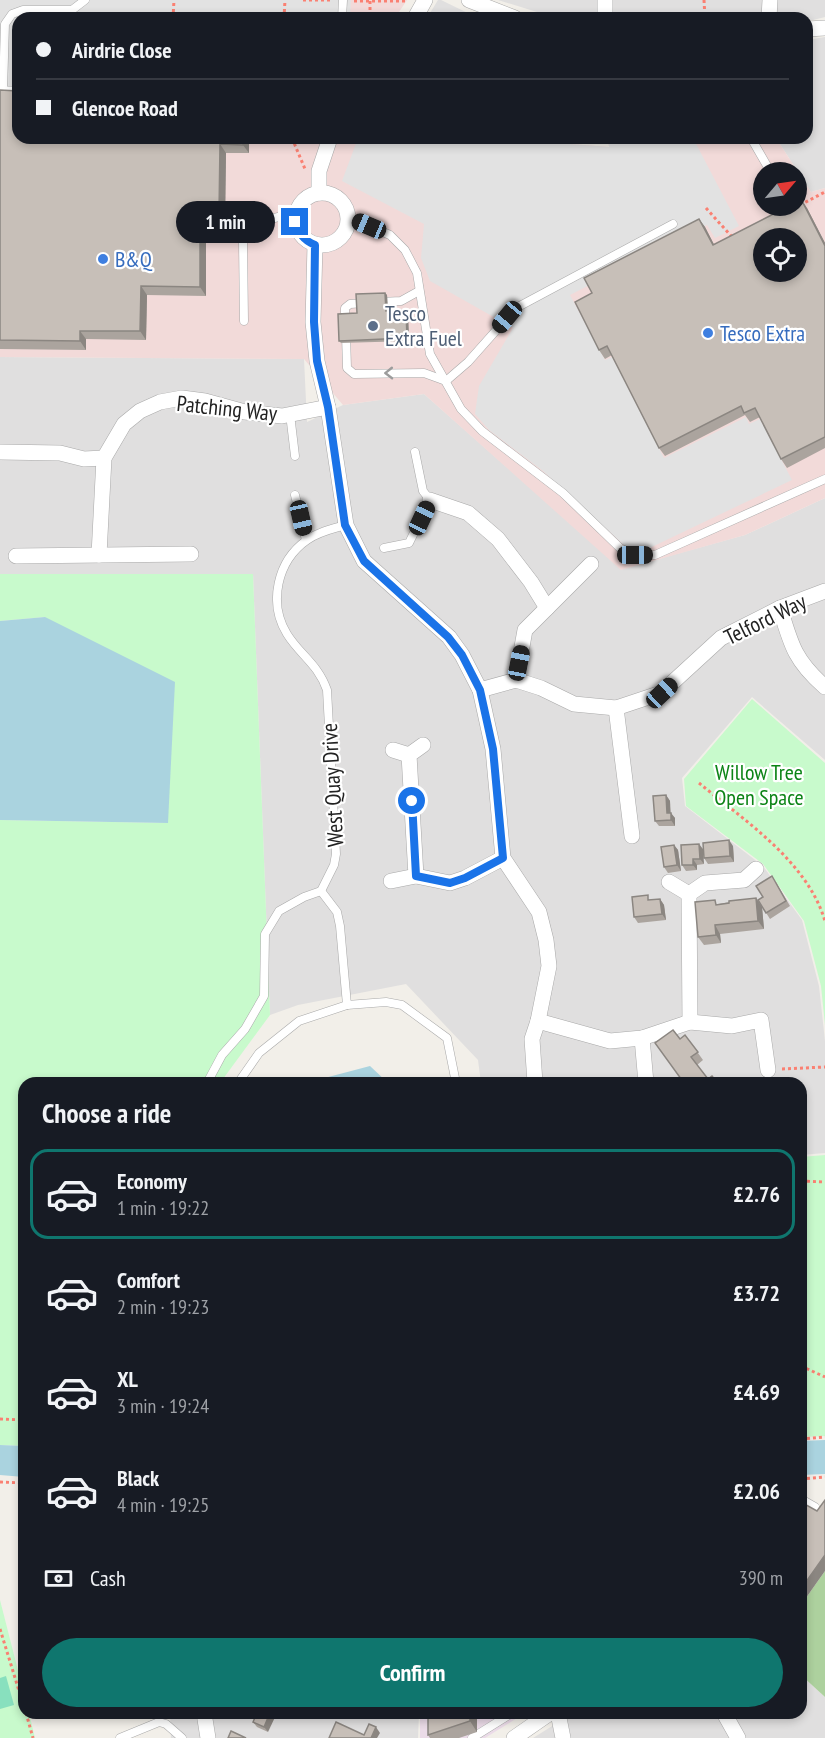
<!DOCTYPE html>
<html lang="en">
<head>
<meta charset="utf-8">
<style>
	:root { --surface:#171b24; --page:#242831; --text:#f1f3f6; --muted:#9ea1a6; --line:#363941; --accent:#0f766e }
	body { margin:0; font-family:"PT Sans Narrow",sans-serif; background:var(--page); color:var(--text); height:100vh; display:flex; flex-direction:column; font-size:22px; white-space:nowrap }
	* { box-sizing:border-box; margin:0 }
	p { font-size:20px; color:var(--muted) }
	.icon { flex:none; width:33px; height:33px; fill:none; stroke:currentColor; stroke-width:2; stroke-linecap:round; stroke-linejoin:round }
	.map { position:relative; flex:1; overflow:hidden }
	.panel { position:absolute; left:18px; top:1077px; width:789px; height:642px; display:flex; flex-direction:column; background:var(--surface); border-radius:18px; box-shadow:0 3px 9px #0003 }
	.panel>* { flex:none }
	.banner { position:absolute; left:12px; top:12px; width:801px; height:132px; border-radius:18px; box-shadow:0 3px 9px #0003; display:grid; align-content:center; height:132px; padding:0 24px; background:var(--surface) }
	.needle { width:39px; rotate:61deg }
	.buttons { position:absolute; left:753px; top:162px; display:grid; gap:12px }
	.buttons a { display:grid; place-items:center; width:54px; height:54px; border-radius:50%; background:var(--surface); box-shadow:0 3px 9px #0003; font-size:30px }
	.end { position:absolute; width:27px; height:27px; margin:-14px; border:8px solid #1a73e8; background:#fff; box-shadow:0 0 0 3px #fff }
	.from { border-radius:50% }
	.bubble { position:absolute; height:42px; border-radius:21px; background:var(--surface); box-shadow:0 3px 9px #0003; font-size:20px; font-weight:800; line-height:42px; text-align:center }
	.car { position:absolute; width:18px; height:36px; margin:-18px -9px; border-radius:8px; box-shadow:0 0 4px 2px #0007; background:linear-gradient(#222 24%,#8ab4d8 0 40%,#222 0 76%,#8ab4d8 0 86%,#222 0) }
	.banner b { display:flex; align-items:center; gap:21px; height:57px; font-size:22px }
	.banner b+b { border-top:2px solid var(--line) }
	.banner i { width:15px; height:15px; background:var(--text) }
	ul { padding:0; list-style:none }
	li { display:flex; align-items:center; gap:18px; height:90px; margin:0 12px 9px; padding:0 12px; border:3px solid transparent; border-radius:18px }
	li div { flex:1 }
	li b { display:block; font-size:22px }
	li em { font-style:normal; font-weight:800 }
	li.active { border-color:var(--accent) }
	li>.icon { width:54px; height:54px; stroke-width:1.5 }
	h2 { padding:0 24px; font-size:27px; line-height:72px }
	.pay { display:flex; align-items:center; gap:15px; height:66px; padding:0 24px; font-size:22px }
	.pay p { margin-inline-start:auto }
	.cta { display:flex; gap:12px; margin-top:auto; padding:12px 24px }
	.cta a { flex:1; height:69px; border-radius:36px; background:var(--accent); color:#fff; font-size:24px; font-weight:800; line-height:69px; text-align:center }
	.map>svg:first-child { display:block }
	.residential { fill:#e0dfdf }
	.commercial { fill:#f2dad9; fill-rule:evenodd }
	.industrial { fill:#ebdbe8 }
	.forest { fill:#add19e }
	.park { fill:#c8facc }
	.pitch { fill:#88e0be }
	.parking { fill:#e2e2e2 }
	.water { fill:#aad3df }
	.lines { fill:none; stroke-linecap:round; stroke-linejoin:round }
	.lane-casing { stroke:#a9a9a9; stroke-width:9 }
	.street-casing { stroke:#a9a9a9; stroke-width:16 }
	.path { stroke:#fa8072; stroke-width:3; stroke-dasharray:3 3; stroke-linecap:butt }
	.lane { stroke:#fff; stroke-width:8 }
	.street { stroke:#fff; stroke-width:15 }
	.wall { fill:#aba49e }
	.shaded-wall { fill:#8b8681 }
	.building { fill:#c7bfb8; stroke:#8b8681; stroke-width:1.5; fill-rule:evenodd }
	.oneway { stroke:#9c9c9c }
	.route { stroke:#1a73e8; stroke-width:8 }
	.shop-dot { fill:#3f7fe0; stroke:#fff; stroke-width:2 }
	.service-dot { fill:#5c6f8a; stroke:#fff; stroke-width:2 }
	.labels { text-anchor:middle; stroke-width:4.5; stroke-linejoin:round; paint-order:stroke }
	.shop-label { font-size:22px; fill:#366cbe; stroke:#fff; text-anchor:start }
	.service-label { font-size:22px; fill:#4e5e75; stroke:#fff; text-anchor:start }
	.street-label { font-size:22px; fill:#222; stroke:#fff }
	.park-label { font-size:22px; fill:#0c8416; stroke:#fff }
</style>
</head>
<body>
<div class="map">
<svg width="825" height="1738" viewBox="0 0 825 1738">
	<rect width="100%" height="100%" fill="#f2efe9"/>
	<g class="residential">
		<path d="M438 0H441L478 18H427Z"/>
		<path d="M498 0H825V17L813 20H807V18L553 17Z"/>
		<path d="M825 37V188L811 192 776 138H807V40Z"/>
		<path d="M0 357 304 359 307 422 343 405 424 394 622 569 745 535 825 498V760L752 697 682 778 685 806 763 866 802 920 819 986 825 1041V1153L801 1155V1083H481L478 1060 406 984 298 1005 270 1015 253 574H0Z"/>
		<path d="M801 1675 825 1697V1738H533L573 1713H801Z"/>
		<path d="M170 1713H419L418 1738H171Z"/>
	</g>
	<path class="commercial" d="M0 0H407L395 18H18V138H491L609 147 608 138H776L811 192 825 188V498L745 535 621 570 424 394 343 405 304 359 0 357ZM764 172H796V206H764ZM764 238H796V272H764Z"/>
	<path class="industrial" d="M420 1713H525L485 1738H420Z"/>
	<path class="forest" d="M825 1571V1697L801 1675V1605Z"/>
	<g class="park">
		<path d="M0 574H253L270 1015 220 1083H24V1446L0 1445V820L168 823 45 617 0 621Z"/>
		<path d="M752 699 825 763V1025L821 986 804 921 763 864 686 806 684 779Z"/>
		<path d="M825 1155V1436L801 1437V1157Z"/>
		<path d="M0 1600 24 1694V1713H29L35 1738H0Z"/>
	</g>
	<path class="pitch" d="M6 1676 14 1705 0 1709V1678Z"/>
	<g class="parking">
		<path d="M0 0H351L350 18H18V99H0Z"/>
		<path d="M358 138H491L609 147 608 138H693L739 226 715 238 707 225 570 295 605 360 612 357 664 458 746 417 749 424 760 419 792 480 635 555 543 471 489 430 475 414 479 386 513 328 430 281 421 258 424 224 342 181Z"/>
	</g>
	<g class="water">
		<path d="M45 617 175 682 168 823 0 820V621Z"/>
		<path d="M370 1066 388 1083H314L317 1080Z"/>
		<path d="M825 1440V1474L801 1475V1441Z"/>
		<path d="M0 1445 24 1446V1477L0 1475Z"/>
	</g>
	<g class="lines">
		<defs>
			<g id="lane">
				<path d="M342 18 343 0"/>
				<path d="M18 91 3 90 5 24 12 14 23 10H72L85 0"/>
				<path d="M751 138 770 171"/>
				<path d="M348 217 390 235 405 250 417 273 430 354 461 409 482 431 563 493 620 548 635 555H655L825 479"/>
				<path d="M380 302 401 301 419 291"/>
				<path d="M244 321 243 241C252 221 276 217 296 213"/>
				<path d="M345 323V308L350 304 365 303"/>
				<path d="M346 335 347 368 354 374 424 373 446 381"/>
				<path d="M446 381 468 362 516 308 673 224"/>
				<path d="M290 414 295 456"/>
				<path d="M295 495 306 540"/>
				<path d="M384 548 409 543 430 500 423 491 415 452"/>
				<path d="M321 891 337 912 340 926 347 1005"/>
				<path d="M207 1083 222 1055 245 1029 264 996 265 934 279 911 304 897 321 891 334 865 336 854 327 690C318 664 300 655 287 634 268 603 277 561 307 540 318 532 332 529 346 525"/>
				<path d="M238 1083 259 1053 299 1021 347 1005 386 1002 402 1005 447 1038 456 1083"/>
				<path d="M801 1499 815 1507"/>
				<path d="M120 1738 159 1722 166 1724 182 1738"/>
				<path d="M472 1738 512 1713"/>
			</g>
			<g id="street">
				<path d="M469 0 515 18"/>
				<path d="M605 0V18"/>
				<path d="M415 18 425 0"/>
				<path d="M769 18 770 0"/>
				<path d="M807 29 825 28"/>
				<circle cx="322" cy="219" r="26"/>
				<path d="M319 193V171L330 138"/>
				<path d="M315 245 313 322 317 361 328 407 346 525 364 561 449 637 462 655 480 690 493 749 503 858 539 912 546 940 549 966 538 1021 532 1039 535 1083"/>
				<path d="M0 452 60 453 84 459 104 458"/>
				<path d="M430 500 468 513 498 539 531 582 547 608"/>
				<path d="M99 555 104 458 124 424 140 411 160 402 182 398 205 401 245 412 282 416 328 407"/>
				<path d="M16 556 191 554"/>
				<path d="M780 608C791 645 795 661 825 687"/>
				<path d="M516 680 525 630 591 564"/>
				<path d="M480 690 516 680 541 688 574 704 616 708 661 693 721 638 780 608 825 591"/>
				<path d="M616 708 632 836"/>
				<path d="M423 745 409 755 416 876 450 883 465 878 503 858"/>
				<path d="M393 750 409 755"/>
				<path d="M391 881 416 876"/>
				<path d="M669 882 689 894"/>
				<path d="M538 1021 610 1041 642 1038 690 1022 732 1026 761 1020 768 1070"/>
				<path d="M690 1022 689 894 705 883 744 880 756 869"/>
				<path d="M642 1038 646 1083"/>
				<path d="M204 1713 208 1738"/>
				<path d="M558 1713 563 1738"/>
				<path d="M724 1713 738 1738"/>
				<path d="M514 1738 550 1713"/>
			</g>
		</defs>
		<use href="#lane" class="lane-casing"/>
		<use href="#street" class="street-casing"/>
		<g class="path">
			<path d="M303 0H332"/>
			<path d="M704 0 705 18"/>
			<path d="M354 1H407"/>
			<path d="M370 1V18"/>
			<path d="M173 18 174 0"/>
			<path d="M284 18 285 0"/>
			<path d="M292 138 305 169"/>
			<path d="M800 205 825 192"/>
			<path d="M706 208 732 237 734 236"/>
			<path d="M699 783C745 821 807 861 825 921"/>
			<path d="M782 1069 825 1067"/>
			<path d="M801 1181 825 1182"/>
			<path d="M801 1366 825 1377"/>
			<path d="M0 1419 24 1420"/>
			<path d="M801 1439 825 1437"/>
			<path d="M801 1479 825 1477"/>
			<path d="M0 1482 24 1483"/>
			<path d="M0 1629 24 1707"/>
			<path d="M26 1713 33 1738"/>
		</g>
		<use href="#lane" class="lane"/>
		<use href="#street" class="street"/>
	</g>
	<g class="wall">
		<path d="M0 90 18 138H249V153H226L225 222H206V296L147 295 146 340 86 339V350L0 349Z"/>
		<path d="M807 208 825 243V448L787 468 781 459 760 417 750 422 745 415 665 456 659 448 612 355 605 359 599 350 592 293 699 219 705 227 714 245Z"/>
		<path d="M385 293 387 295 388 311 406 310 408 313 409 341 341 343 339 341 357 313Z"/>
		<path d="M666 795 670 801V813L675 818V826H659L655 821Z"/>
		<path d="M699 844 704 864 697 865V870L686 871 682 865Z"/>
		<path d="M674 845 678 850 681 871 668 873 664 867Z"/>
		<path d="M733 846 734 862 708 864 704 858Z"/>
		<path d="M776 882 790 906 770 919 758 900 763 897Z"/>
		<path d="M756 898 762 907 764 929 720 934 721 943 704 945 698 937 718 904Z"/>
		<path d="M660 899 664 905 666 920 638 923 634 917Z"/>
		<path d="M685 1035 703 1060 697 1065 708 1079 712 1076 718 1083H684L680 1039Z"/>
		<path d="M257 1713 268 1732 257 1727 253 1722Z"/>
		<path d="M428 1713H477V1732L459 1738H430L428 1735Z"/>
	</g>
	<g class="shaded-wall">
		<path d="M243 138H249V153L243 145Z"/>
		<path d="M220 144 226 153 225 222 219 214Z"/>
		<path d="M801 199 807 208 825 243V246Z"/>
		<path d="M200 214 206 222V296L200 287Z"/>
		<path d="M699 219 705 227 719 254 713 245Z"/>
		<path d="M141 286 147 295 146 340 140 331Z"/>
		<path d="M385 293 387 295 388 313 386 311Z"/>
		<path d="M406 310 408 313 409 341 407 338Z"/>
		<path d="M80 331 86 339V350L80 341Z"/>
		<path d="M666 795 670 801 671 819 667 813Z"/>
		<path d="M671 813 675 818V826L671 820Z"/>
		<path d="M729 840 733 846 734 862 730 856Z"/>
		<path d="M699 844 703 849 704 864 700 859Z"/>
		<path d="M674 845 678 850 681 871 677 865Z"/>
		<path d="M693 859 697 865V870L693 865Z"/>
		<path d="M756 898 762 907 764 929 758 921Z"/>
		<path d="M660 899 664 905 666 920 662 914Z"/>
		<path d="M715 925 720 934 721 943 716 935Z"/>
		<path d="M825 1555V1571L801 1605V1589Z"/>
		<path d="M270 1713H277L268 1732 264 1727Z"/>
		<path d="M470 1713H477V1732L470 1721Z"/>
		<path d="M376 1727 380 1733 377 1738H371Z"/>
	</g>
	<g class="building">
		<path d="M0 90 18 91V138H243V145L220 144 219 214H200V287L141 286 140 331H80V341L0 340Z"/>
		<path d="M801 199 825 246V437L781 459 755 408 744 413 741 406 659 448 607 346 599 350 575 302 592 293 584 278 699 219 713 245 789 206H796V202ZM764 238H796V272H764Z"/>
		<path d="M385 293 386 311 406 310 407 338 339 341 338 314 357 313 356 294Z"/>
		<path d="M666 795 667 813H671V820L655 821 653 796Z"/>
		<path d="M729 840 730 856 704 858 703 843Z"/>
		<path d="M699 844 700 859H693V865H682L681 845Z"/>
		<path d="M674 845 677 865 664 867 661 847Z"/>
		<path d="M772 876 786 901 766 913 758 900 763 897 756 886Z"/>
		<path d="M648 895V900L660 899 662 914 634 917 632 897Z"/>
		<path d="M756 898 758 921 715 925 716 935 698 937 695 902 715 900 716 905 729 903V901Z"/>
		<path d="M673 1030 680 1039 685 1035 698 1052 691 1057 708 1079 712 1076 716 1081 714 1083H684L655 1043Z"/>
		<path d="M825 1500V1555L801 1589V1502L817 1511Z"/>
		<path d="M257 1713H270L264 1727 253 1722Z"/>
		<path d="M428 1713H470V1721L428 1735Z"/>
		<path d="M336 1722 364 1735 369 1724 376 1727 371 1738H329Z"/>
		<path d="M231 1731 246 1738H228Z"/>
	</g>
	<defs><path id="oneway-chevron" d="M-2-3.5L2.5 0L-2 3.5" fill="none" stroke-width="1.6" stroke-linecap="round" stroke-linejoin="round" transform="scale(1.5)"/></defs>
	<use class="oneway" href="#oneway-chevron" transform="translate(389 373) rotate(179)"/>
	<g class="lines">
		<path class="route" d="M295 222C300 234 303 240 315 245L314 322 317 361 328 407 345 525 364 561 448 637 462 655 480 690 493 749 503 858 465 878 450 883 416 876 412 801"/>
	</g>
	<g class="shop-dot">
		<circle cx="103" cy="259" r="6"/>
		<circle cx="708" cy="333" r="6"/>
	</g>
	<circle class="service-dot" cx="373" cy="326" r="6"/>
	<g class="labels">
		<g class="shop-label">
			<text x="115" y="267">B&amp;Q</text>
			<text x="720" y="341">Tesco Extra</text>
		</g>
		<g class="service-label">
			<text x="385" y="321">Tesco<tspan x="385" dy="25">Extra Fuel</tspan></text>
		</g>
		<g class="street-label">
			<text transform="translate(227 408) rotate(6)" y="8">Patching Way</text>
			<text transform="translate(765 619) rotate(-26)" y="8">Telford Way</text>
			<text transform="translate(332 785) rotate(-93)" y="8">West Quay Drive</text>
		</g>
		<g class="park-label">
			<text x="759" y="780">Willow Tree<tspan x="759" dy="25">Open Space</tspan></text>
		</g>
	</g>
</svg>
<div class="buttons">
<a><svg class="needle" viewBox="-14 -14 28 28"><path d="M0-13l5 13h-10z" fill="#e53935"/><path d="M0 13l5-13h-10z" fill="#9ea1a6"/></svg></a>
<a><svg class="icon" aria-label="locate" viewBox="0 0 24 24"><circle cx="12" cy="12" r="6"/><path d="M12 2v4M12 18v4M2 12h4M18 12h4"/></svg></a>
</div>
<i class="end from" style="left:412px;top:801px"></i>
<i class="end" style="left:295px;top:222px"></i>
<div class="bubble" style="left:176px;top:201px;width:99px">1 min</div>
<i class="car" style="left:369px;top:226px;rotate:293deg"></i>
<i class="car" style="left:507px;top:317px;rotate:220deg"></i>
<i class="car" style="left:301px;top:518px;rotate:167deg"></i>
<i class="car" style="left:422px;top:518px;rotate:25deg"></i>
<i class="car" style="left:635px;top:555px;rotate:90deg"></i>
<i class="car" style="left:519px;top:663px;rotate:11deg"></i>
<i class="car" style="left:662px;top:693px;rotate:47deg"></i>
<div class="banner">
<b><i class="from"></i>Airdrie Close</b>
<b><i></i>Glencoe Road</b>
</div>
<section class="panel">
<h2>Choose a ride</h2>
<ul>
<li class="active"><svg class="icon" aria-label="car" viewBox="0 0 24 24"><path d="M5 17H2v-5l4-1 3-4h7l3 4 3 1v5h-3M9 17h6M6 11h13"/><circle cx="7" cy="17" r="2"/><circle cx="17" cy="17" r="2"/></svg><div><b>Economy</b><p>1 min · 19:22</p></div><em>£2.76</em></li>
<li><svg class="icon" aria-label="car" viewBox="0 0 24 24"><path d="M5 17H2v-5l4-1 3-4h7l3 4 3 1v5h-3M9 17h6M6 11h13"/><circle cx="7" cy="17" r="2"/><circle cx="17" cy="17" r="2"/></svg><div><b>Comfort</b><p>2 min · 19:23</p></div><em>£3.72</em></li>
<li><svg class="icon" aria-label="car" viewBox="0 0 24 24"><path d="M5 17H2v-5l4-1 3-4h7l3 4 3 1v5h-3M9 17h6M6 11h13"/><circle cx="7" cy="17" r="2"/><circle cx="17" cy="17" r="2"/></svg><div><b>XL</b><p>3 min · 19:24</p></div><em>£4.69</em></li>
<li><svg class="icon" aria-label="car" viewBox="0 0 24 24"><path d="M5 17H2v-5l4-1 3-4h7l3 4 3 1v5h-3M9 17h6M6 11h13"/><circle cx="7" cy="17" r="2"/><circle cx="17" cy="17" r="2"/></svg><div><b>Black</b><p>4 min · 19:25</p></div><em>£2.06</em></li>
</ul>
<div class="pay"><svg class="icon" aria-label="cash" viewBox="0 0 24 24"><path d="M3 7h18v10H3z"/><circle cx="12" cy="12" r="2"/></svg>Cash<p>390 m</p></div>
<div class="cta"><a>Confirm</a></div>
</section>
</div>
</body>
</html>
